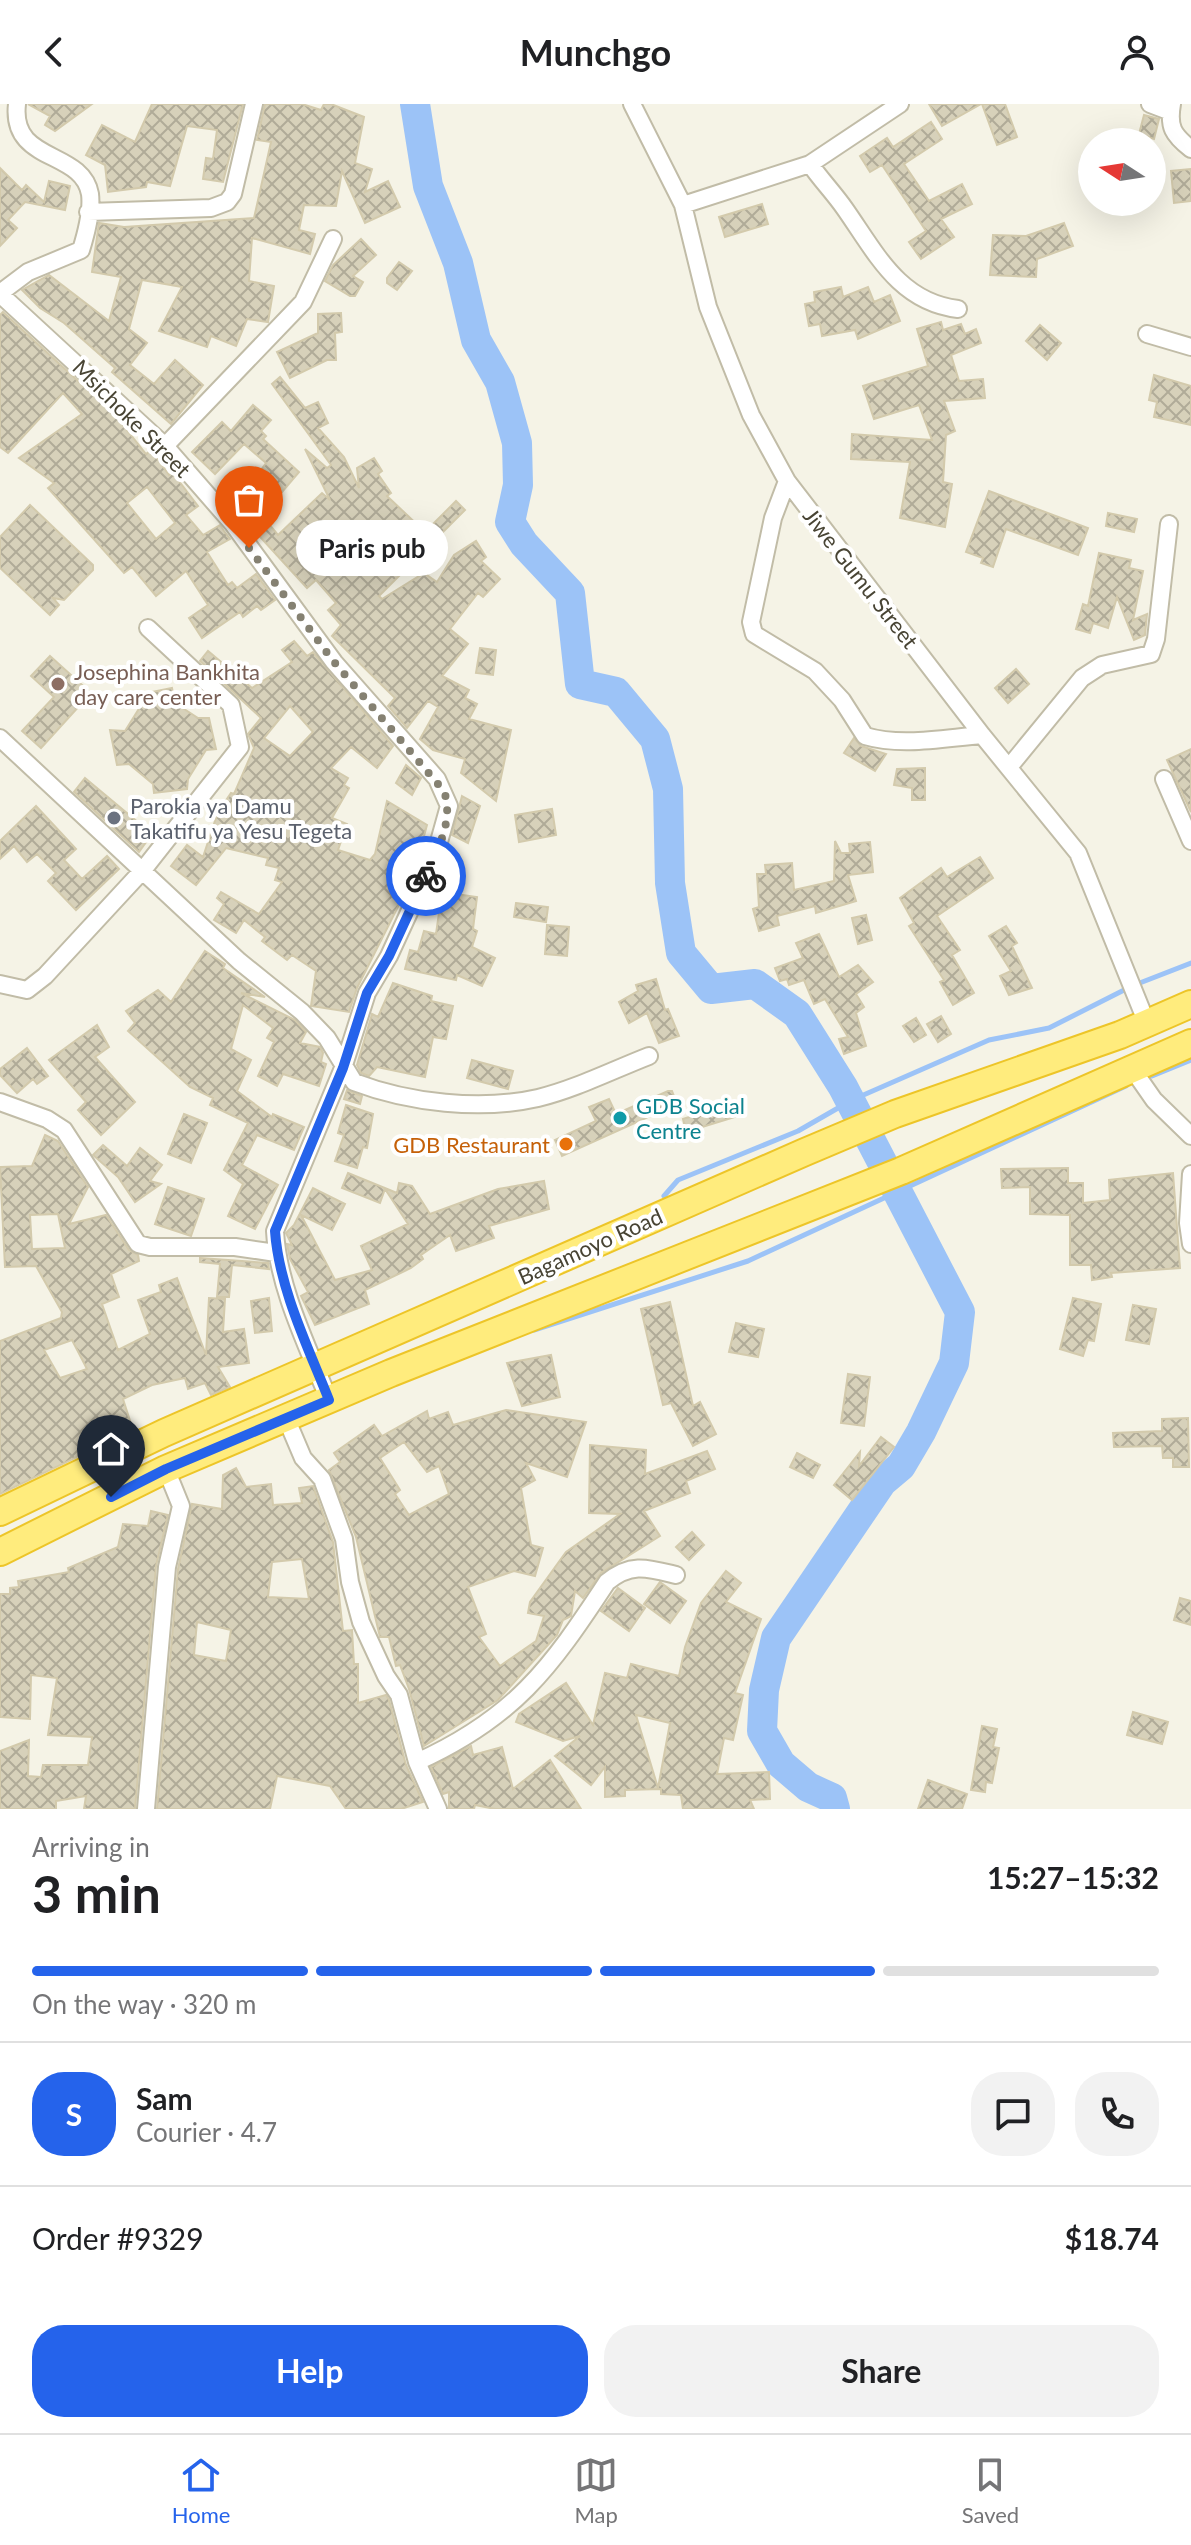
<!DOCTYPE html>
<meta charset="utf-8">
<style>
:root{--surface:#fff;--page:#f2f2f2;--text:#202124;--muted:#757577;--line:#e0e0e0;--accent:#2563eb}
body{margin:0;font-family:Lato,sans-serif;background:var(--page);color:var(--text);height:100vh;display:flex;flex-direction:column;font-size:30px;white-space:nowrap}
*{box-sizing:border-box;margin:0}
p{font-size:26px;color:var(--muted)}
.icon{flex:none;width:44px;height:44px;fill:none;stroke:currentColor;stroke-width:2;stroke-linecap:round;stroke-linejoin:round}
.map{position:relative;height:1705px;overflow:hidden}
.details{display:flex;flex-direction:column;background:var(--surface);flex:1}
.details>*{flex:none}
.needle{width:52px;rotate:282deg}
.buttons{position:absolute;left:1078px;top:24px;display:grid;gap:16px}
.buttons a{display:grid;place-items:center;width:88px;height:88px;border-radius:50%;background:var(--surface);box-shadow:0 8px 32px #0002;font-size:40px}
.pin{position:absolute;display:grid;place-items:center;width:68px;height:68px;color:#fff;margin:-82px -34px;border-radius:50% 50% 50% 0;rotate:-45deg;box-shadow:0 0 8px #0007}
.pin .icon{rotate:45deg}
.courier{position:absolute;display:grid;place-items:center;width:80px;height:80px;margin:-40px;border:6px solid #2563eb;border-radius:50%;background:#fff;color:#222;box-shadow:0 2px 10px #0007}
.bubble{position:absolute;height:56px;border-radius:28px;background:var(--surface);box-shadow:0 8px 32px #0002;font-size:26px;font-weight:700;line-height:56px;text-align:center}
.head em{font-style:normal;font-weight:700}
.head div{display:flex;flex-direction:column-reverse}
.head{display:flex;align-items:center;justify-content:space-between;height:136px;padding:0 32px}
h1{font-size:52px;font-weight:700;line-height:60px}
.bar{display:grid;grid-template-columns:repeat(4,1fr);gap:12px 8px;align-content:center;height:96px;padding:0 32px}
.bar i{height:10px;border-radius:6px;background:var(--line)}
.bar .on{background:var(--accent)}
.bar p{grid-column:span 4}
.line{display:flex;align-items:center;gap:20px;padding:0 32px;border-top:2px solid var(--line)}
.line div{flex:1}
.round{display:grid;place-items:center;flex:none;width:84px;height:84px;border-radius:32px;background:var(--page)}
.action{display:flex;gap:16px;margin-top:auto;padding:16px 32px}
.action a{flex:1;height:92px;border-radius:32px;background:var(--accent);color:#fff;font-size:32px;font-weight:700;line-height:92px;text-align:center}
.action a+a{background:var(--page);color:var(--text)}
header{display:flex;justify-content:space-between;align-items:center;height:104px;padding:0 32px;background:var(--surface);font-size:36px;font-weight:700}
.tab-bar{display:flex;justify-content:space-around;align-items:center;height:112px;border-top:2px solid var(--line);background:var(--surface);font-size:22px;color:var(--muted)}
.tab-bar a{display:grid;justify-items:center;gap:4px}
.tab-bar .on{color:var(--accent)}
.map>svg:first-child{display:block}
</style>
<header><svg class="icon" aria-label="back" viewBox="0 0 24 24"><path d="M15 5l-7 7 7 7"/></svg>Munchgo<svg class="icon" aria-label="person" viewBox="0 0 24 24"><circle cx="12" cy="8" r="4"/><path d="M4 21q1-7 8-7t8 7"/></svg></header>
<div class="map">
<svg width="1191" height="1705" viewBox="0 0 1191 1705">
<defs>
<pattern id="building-cross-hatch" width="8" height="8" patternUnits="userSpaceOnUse" patternTransform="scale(2)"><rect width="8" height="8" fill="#d7d1ba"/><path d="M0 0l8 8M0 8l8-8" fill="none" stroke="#b0ab98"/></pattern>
</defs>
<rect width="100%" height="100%" fill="#f5f3e6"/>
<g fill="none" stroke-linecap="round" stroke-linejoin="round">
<path stroke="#9cc3f7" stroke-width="5" d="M1152,972L1191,956
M664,1092L678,1076L798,1027L852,996L989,936L1049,924L1132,882L1191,859
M534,1226L748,1157L1126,982"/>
<path stroke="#9cc3f7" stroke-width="30" d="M415,0L428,82L458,159L476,236L500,278L517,339L518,381L510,418L524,440L570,489L580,580L616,588L655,635L668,685L670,779L681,849L711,885L755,880L797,910L843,983L960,1208L954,1259L921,1328L901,1362L882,1378L776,1534L764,1586L762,1627L781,1660L808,1683L832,1694L835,1705"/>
</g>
<path fill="url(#building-cross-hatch)" stroke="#d3caac" stroke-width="2" fill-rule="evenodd" d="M28,0H92L55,27L45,21L50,12Z
M152,0H243L223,78L203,75L206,54L213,55L217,26L187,22L170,82L147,78L146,83L108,88L105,61L86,51L102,21L135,38Z
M265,0H302L321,6L324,0H331L364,13L355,59L372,65L365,88L388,77L400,103L365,119L342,67L336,102L304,101L299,126L315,130L310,150L252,134L249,177L274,182L268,218L247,215L236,242L211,232L207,243L159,227L182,183L142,176L129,225L147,239L130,261L154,280L175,256L203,281L171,320L112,268L115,264L64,219L40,204L22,186L49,171L109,217L121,173L92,168L99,119L124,123L254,114L271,38L257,36Z
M929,0H981L942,22Z
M982,0H1005L1017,33L997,41Z
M1144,11L1159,15L1154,35L1139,30Z
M931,18L942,35L904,60L929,97L962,80L972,100L941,115L954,133L921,155L909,138L926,127L882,61L870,68L860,52L887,34L893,43Z
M0,64L22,86L26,81L44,98L49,77L70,82L65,106L25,98L8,116L17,124L0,142Z
M1191,65V97L1174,99L1171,67Z
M762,100L768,120L725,133L719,113Z
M1064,119L1073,142L1037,155L1036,173L990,171L993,131L1026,132Z
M361,135L376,151L353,172L363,178L355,192H350L325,177L333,161Z
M399,158L412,167L397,186L387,179V174Z
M841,183L843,193L868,183L874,198L890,191L900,217L858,235L855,226L822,232L820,220L809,222L805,200L815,198L814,188Z
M3,208L115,311L146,350L151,346L169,371L172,368L198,402L186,411L203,431L220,421L224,427L230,435L207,448L228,481L232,478L237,484L256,470L275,496L261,506L257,502L243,513L240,508L202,534L189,514L208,501L186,467L156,492L132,463L124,469L48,384L54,379L19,354L82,310L63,289L8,349L0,343V211ZM147,383L175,419L156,435L127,399Z
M341,209L342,228L335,229L336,256H327L290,274L277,248L318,229V210Z
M941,218L943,226L961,220L965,230L976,225L981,239L951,251L959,277L983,275L985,294L944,297L955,327L946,331L943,378L952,380L945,423L900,414L910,358L851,355L852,330L932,336L919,301L874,315L863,282L928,262L917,225Z
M1040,221L1061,239L1047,256L1026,237Z
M1154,271L1191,282V321L1154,313L1157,298L1149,296Z
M280,273L305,304L318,298L328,319L318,324L344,353L359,384L357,364L374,354L382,367L378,370L391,389L387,392L425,428L456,397L465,406L423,448L408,457L411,460L379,492L382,495L424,469L437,478L454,451L476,437L486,453L481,457L500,475L483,493L478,489L450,525L468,540L442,572L469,586L465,594L477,600L469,615L511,626L496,697L461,669L465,655L433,646L420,635L438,603L428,597L407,624L388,602L395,594L332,532L341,521L328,506L336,499L316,476L307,484L239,410L246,406L238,394L270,373L261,366L266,359L244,340L215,370L192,348L222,318L231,327L253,301L271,316L261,327L266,332L263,335L299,368L282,388L274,389L249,405L254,402L278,431L322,389L330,396L305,345L327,364L331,361L272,280Z
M989,387L1088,424L1078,451L1006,425L993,463L981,459L983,454L966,448Z
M30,401L93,461V466L64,496L53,494L59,501L50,511L0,464V433Z
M1108,409L1137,415L1134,428L1106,422Z
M1099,449L1131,456L1129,464L1143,467L1133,516L1147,510L1145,531L1134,536L1117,493L1108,524L1093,519L1090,529L1076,525L1083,500L1088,502Z
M294,537L307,552L313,548L393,642L377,664L351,643L331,664L348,674L344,681L349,684L332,714L347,720L338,746L370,756L375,750L387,697L427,721L413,773L357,884L349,908L311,902L316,867L292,851L287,856L262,837L265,833L244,816L236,829L214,816L224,800L217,794L221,788L259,810L282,778L275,776L279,764L266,761L268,754L226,744L196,781L171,762L187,741L203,753L218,708L231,689L234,690L254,644L248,630L261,614L200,557L208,547L252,584L292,558L282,546ZM290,602L313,628L290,652L264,634Z
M480,544L496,546L493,571L476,569Z
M50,552L91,589L41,644L22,627L54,593L31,572Z
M1016,565L1029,580L1008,599L995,584Z
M172,584L175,599L198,614H209L216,645L206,646L188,675L187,685L154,689L153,680L129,660L117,661L110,626L125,627L140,603L137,591Z
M854,634L861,642L886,650L875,667L844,649Z
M1191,645V708L1167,656Z
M406,661L421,674L412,691L396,679Z
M925,664V696H912V684L894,681L897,665Z
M85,674L152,730L139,748L74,688Z
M462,692L480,702L468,739L452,731Z
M36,702L76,745L64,756L82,775L107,752L119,765L76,806L48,777L56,769L37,750L27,758L14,742L0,755V737Z
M552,705L556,731L519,738L515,711Z
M835,737L841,749H850L849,740L870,738L873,768L848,771L856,797L816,809L815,802L777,812L779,821L759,827L753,805L759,803L757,770H766L765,761L792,759L794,786L834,777Z
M980,753L993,774L937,812L960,846L952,851L974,889L953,901L940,878L944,876L909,822L914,819L900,794L941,764L947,773Z
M442,788L477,793L473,825L477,827L472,843L495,854L482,882L457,871L456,876L405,865L410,846L418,848L424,827L436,830Z
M516,799L548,803L546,818L514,813Z
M866,811L872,836L858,840L852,814Z
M547,821L569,823L567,852L545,850Z
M1006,822L1017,839L1012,842L1032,884L1009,891L1000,872L1011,867L989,832Z
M819,830L839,873L858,861L873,878L856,890L864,903L856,909L866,942L844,950L839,935L848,933L825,895L814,900L804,876L789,881L787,875L780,877L775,864L803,854L796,839Z
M205,847L225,860L223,864L265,893L241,889L295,916L306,928L300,939L320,943L323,949L321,958L326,960L319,982L283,970L277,982L258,972L274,938L267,934L273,924L243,901L231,945L251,956L237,987L272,1013L273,1010L304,1023L294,1046L257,1031L242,1061L278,1081L255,1125L228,1112L243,1080L224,1066L248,1019L210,1001L213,994L190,983L128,927L135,919L126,907L158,886L171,898Z
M656,875L665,906L668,905L679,932L659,939L647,909L629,919L619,898L638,887L636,881Z
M393,879L432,892L431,897L453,902L446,935L433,933L425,973L377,963L369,972L361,969L357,961L372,910L378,913Z
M941,912L951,930L938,938L927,920Z
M916,914L926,931L914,938L903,922Z
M97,921L109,943L95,953L135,998L101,1031L78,1006L86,998L49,956Z
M27,944L48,972L37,980L33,975L17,989L0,971V965Z
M472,956L513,967L508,985L467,974Z
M347,986L362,992L360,1000L344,995Z
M668,987H672L677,1000L562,1052L555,1036L596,1017L589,1003L609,995L616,1010Z
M737,998L741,1011L686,1028L683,1015Z
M346,1001L373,1010L367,1044L363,1043L357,1064L335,1057L344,1031L338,1029Z
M184,1010L207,1019L191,1059L168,1050Z
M45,1031L58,1037L88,1083L69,1120L106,1111L129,1146L138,1151L139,1157L111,1170L119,1193L102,1200L118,1246L150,1230L138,1196L161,1188L159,1181L177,1174L206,1251L209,1194L225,1195L223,1228L244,1225L249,1259L218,1263L230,1283L211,1291L205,1279L188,1285L185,1274L152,1281L123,1295L133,1326L0,1390V1237L61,1214L62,1208L36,1162L5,1163L0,1063L32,1062ZM58,1110L65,1144L32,1145L30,1111ZM72,1236L87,1265L60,1274L44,1246Z
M103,1041L127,1062L140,1044L162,1061L150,1077L161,1080L135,1098L118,1073L93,1051Z
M1068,1064V1079H1083V1099L1110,1096L1109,1076L1173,1069L1180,1164L1111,1169L1112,1173L1092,1176L1091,1161H1070V1111L1030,1110V1083L1002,1084L1001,1065Z
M348,1069L397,1089L399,1079L412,1082L430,1110L498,1085L544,1077L549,1105L489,1122L494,1134L456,1147L450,1131L421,1151L423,1155L411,1164L365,1186L369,1200L315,1221L301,1192L308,1188L290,1155L287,1140L292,1141L286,1129L294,1121L313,1084L345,1100L332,1126L301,1111L335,1176L372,1166L361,1142L408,1120L385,1085L380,1099L342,1084Z
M168,1083L204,1095L191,1132L155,1120Z
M200,1154L268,1159L269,1165L232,1161L229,1193H217L220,1160L200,1158Z
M269,1194L272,1227L255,1229L251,1197Z
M1073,1194L1101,1200L1094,1237L1088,1236L1083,1252L1060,1245Z
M670,1198L693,1302L700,1298L716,1330L693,1342L671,1299L663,1301L641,1205Z
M1133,1201L1156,1205L1149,1240L1126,1236Z
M736,1219L764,1225L758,1253L729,1248Z
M551,1251L560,1293L522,1302L507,1259Z
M848,1270L870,1273L864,1322L841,1319Z
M506,1306L586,1318L567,1373L526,1359L535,1376L521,1384L531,1441L543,1444L535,1472L514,1467L468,1483L486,1530L479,1533L500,1562L536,1537L544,1512L528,1509L530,1498L566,1448L620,1410L589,1409L590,1341L646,1346L645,1370L707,1347L715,1365L686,1377L690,1389L644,1407L660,1432L601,1469L583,1494L575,1487L571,1512L563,1516L557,1531L498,1596L424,1642L409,1585L400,1561L396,1562L389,1533H380L356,1433L329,1366L340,1358L334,1349L374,1321L382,1332L427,1307L429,1315L448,1308L453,1321ZM404,1338L427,1368L439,1362L449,1390L409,1411L395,1390L400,1386L380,1354Z
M1188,1314L1189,1363H1173V1354H1163L1162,1342L1114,1343L1113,1329L1162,1327V1315Z
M881,1333L894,1343L852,1396L834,1381L860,1348L859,1362Z
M797,1349L820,1361L813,1374L790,1363Z
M236,1364L246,1383L271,1380L273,1401L302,1399L299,1384L313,1382L333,1438L343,1527L352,1526L354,1560H358V1599L386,1591L389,1596L406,1661L423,1698L401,1705H346L330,1682L277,1672L270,1705H157L178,1465L192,1400L222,1405L223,1371ZM302,1455L309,1495L268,1493L272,1458ZM197,1518L231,1526L226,1557L194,1551Z
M151,1407L168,1411L156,1462L135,1705H84L86,1692L56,1697V1705H0V1647L29,1636L28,1672L41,1673L43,1661H88L92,1633L48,1631L57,1574L31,1571L30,1615L0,1613V1490H10V1484L19,1483L18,1477L69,1468L68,1464L118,1443L123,1420L148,1422Z
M692,1428L704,1441L689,1456L676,1443Z
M726,1467L741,1479L726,1498L761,1515L735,1589L743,1591L733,1636L724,1634L717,1670L769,1668L770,1695L750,1696L754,1705H683L681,1691L661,1690V1685L625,1686V1692L605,1693V1663L591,1681L555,1652L580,1632L563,1637L516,1618L519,1610L566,1579L593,1621L605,1569L627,1574L631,1560L679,1572L685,1543L701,1499ZM636,1611L670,1619L658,1684Z
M660,1478L686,1497L670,1519L644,1500Z
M618,1484L645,1504L629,1527L601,1507Z
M1180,1494L1191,1497V1521L1174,1516Z
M1133,1608L1168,1618L1162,1640L1127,1631Z
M982,1622L997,1625L993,1643L999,1644L992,1679L986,1678L985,1688L971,1686Z
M471,1642L473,1651L502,1643L513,1685L550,1656L581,1705H495L475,1701L474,1705H449V1688L443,1690L431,1663Z
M928,1676L967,1690L962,1705H918Z"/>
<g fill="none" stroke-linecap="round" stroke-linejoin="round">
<g stroke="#c1bca7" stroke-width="20">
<path id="minor" d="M632,0L683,101L708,203L751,311L787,377L982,631L1078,749L1146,917
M1150,0L1171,8
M1172,0C1168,23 1173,31 1191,45
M810,60C821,76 834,89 845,105C876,149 899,198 958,205
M683,101L810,60L900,0
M88,108L211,104L227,98L233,90L254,0
M0,189L28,168L81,146C86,130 92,106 90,90C82,45 10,60 17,0
M0,190L165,342L233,420L334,558L437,675L449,702L435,752L389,852L367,889L343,964L275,1127C278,1184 308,1243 329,1296
M1147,230L1191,243
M165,342L303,198L333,135
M787,377L773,414L751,518L754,530L815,567L842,596L865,632C902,643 944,634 982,631
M0,634L239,857L302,908L327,934L354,978C409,999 481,1007 538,994C575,985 613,966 649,952
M1010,662L1082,574L1102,561L1151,550L1156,535L1169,420
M1164,675L1191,737
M0,880L27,886L45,872L143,766L240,643L231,601L148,524
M1131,963L1154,996L1191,1032
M0,998L47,1015L64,1026L138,1140L150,1143H235L276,1149
M1191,1070L1188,1119L1191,1140
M286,1314L303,1354L322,1375L344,1435L350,1478L361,1518L386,1572L399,1591L417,1658L438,1705
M417,1658C514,1614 550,1565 607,1478C631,1458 648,1464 676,1471
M146,1705L167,1463L181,1402L166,1365"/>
</g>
<g stroke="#edc528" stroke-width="30">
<path id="trunk" d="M0,1408L164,1329L805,1048L895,1010L1120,931L1191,900
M0,1448L166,1365L391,1269L901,1067L1191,939"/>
</g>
<use href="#minor" stroke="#fff" stroke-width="16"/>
<use href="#trunk" stroke="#ffec7d" stroke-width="26"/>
</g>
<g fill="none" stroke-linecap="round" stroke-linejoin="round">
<path stroke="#858172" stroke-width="8" stroke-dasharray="0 14.4" d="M249,444L334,558L444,687C454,716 438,745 426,772"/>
<path stroke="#2563eb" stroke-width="10" d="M111,1393L166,1365L329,1296C308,1243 279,1184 275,1127L343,964L367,889L389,852L426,772"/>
</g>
<circle fill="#8d6e63" stroke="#fff" stroke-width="3" cx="58" cy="580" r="8"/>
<circle fill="#6b7280" stroke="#fff" stroke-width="3" cx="114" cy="714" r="8"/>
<circle fill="#0f9aa8" stroke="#fff" stroke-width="3" cx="620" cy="1014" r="8"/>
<circle fill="#e8710a" stroke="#fff" stroke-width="3" cx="566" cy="1040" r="8"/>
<g text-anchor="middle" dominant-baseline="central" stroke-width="8" stroke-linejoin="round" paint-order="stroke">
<g font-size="22" fill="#484434" stroke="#fff">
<text transform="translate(132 314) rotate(45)">Msichoke Street</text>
<text transform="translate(861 474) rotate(52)">Jiwe Gumu Street</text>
<text transform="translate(590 1142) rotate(-24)">Bagamoyo Road</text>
</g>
<g font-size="22" fill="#785e54" stroke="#fff" text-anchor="start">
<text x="74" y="567">Josephina Bankhita<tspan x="74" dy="25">day care center</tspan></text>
</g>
<g font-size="22" fill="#5b616d" stroke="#fff" text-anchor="start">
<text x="130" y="701">Parokia ya Damu<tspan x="130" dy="25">Takatifu ya Yesu Tegeta</tspan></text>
</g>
<g font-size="22" fill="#0d838f" stroke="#fff" text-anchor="start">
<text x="636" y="1001">GDB Social<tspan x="636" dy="25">Centre</tspan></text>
</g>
<g font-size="22" fill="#c56008" stroke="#fff" text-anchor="end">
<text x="550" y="1040">GDB Restaurant</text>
</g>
</g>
</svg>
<div class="buttons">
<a><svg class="needle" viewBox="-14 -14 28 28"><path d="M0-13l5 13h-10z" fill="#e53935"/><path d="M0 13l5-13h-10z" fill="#757577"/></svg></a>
</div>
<div class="pin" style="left:249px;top:444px;background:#ea580c"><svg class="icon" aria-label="bag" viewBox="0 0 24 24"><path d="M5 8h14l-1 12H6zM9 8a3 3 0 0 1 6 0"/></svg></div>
<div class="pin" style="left:111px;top:1393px;background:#1f2937"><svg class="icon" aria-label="home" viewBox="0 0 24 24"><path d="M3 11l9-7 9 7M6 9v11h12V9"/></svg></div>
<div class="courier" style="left:426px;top:772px"><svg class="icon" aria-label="bike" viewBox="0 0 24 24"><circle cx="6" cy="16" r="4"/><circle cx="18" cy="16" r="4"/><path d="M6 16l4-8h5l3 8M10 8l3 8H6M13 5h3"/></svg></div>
<div class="bubble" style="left:296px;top:416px;width:152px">Paris pub</div>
</div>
<section class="details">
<div class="head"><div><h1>3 min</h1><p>Arriving in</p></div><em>15:27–15:32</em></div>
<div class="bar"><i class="on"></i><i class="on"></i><i class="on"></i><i></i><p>On the way · 320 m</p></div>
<div class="line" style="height:144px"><b class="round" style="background:var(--accent);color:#fff">S</b><div><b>Sam</b><p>Courier · 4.7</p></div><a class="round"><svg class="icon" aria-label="chat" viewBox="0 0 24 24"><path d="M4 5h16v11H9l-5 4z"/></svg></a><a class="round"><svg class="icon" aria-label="phone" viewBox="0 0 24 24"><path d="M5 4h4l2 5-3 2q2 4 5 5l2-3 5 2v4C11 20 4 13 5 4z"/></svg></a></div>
<div class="line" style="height:104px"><div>Order #9329</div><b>$18.74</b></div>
<div class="action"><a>Help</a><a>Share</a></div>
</section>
<nav class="tab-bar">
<a class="on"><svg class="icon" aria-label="home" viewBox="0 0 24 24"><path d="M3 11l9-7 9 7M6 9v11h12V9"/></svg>Home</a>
<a><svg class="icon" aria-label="map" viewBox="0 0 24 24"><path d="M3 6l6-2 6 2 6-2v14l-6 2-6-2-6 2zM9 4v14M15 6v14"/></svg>Map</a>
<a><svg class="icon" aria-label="saved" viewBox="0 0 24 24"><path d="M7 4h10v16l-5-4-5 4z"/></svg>Saved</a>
</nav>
